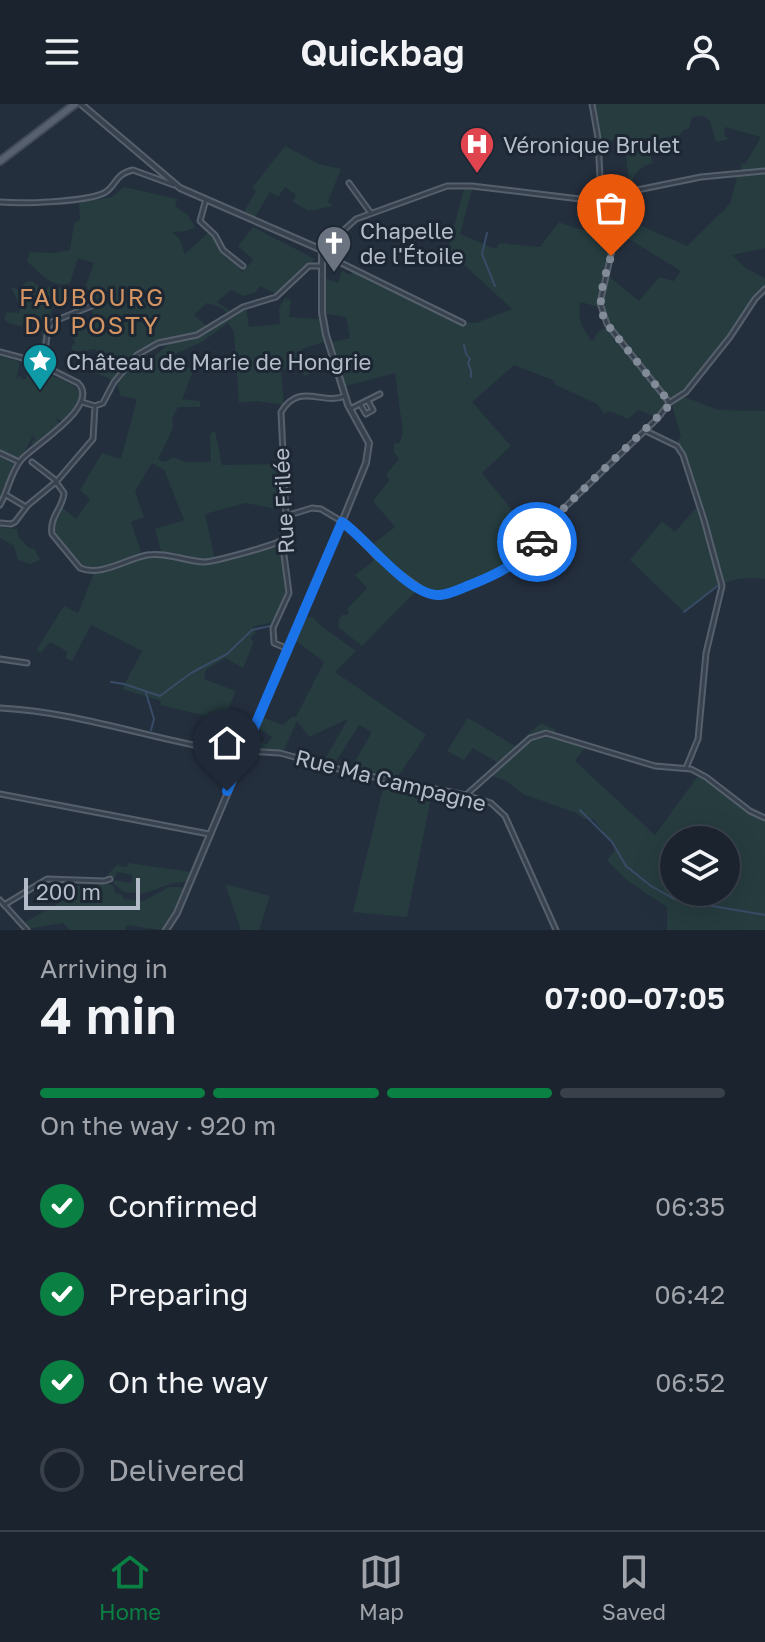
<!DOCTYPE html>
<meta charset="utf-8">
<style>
:root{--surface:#1b232e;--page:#282f3a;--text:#f1f3f6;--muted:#a0a4aa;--line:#39404a;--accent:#0b8043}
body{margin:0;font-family:"Golos Text",sans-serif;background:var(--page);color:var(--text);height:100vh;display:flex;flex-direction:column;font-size:30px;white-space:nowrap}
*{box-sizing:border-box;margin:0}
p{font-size:26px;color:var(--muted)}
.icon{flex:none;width:44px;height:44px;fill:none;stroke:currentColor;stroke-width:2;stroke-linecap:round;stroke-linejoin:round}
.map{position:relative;height:826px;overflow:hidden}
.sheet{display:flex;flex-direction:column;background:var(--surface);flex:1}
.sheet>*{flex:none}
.controls{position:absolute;left:660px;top:722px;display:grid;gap:16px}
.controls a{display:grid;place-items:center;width:80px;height:80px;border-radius:50%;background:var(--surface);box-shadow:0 8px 32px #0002,0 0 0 2px var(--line);font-size:40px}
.scale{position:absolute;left:24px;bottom:20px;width:116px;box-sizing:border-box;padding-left:8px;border:4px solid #b4bcc9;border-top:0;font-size:22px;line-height:28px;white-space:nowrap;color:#b4bcc9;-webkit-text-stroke:6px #1d2633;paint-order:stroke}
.pin{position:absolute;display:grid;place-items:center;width:68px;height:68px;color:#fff;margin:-82px -34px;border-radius:50% 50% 50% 0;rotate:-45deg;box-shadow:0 0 8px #0007}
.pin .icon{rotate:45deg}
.courier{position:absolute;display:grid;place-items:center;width:80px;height:80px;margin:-40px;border:6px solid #1a73e8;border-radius:50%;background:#fff;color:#222;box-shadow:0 2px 10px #0007}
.summary em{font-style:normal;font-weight:600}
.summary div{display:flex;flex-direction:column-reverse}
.summary{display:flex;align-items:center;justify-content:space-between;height:136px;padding:0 40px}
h1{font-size:52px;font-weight:600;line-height:60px}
.bar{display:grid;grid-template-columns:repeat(4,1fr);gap:12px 8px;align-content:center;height:96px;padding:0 40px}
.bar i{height:10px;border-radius:6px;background:var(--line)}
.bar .active{background:var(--accent)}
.bar p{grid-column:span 4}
ol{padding:0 40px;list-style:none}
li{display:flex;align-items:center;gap:24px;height:88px}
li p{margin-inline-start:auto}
li .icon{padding:8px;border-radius:50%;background:var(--accent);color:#fff;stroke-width:4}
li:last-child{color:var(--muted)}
li i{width:44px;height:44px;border:4px solid var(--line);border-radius:50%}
header{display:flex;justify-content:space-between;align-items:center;height:104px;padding:0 40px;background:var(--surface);font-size:36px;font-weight:600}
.dock{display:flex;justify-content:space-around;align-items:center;height:112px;border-top:2px solid var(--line);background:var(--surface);font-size:22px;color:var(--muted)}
.dock a{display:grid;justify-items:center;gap:4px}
.dock .active{color:var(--accent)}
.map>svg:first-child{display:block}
</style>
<header><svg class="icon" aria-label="menu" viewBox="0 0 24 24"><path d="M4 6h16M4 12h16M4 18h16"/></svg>Quickbag<svg class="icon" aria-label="person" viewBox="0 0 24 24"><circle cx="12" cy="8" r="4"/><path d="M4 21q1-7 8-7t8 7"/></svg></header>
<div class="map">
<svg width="765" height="826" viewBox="0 0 765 826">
<rect width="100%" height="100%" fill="#242f3e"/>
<path fill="#263c3f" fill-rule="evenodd" d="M592,0H765V144L732,151L745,164L765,174V185L682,292L718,306L765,307V475C724,471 714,485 684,508L630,456L662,417L675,428L694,406L700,403L680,346L682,344L678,337L681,332L672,301L669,300L658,314L638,306L628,315L610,307L604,310L597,300L556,281L553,276L514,261L472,298L511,342L482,369L537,437L524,453L481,477L454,487L433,491L419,484L362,542L339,524L338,517L342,511H347L349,508L347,505L367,484L355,471L377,454L369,443L395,423L373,397L389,377L386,370L399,355L394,348V340L400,339L403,328L395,269L342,283L328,239L350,234L346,213L322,209L324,174L338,179L342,167L351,171L352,165L463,218L476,219L512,205L460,157L461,149L448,147L464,84L472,85L460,130L496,145L499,139L540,143L559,118C577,125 592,131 610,122L603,107L605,106L687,142L730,100L738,69L742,68L741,59L745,60L761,33L725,23L724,31L729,35L716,38L710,17L704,12L692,13L689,25L683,26L680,31L648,37L653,59C636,64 633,71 630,88L624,34L599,39ZM615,135H629L681,167L674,177L659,173L639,197L606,170ZM580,198L599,203L609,222L600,226L592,237C581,223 578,215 580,198Z
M285,42L319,60L341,65L328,97L333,102L309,107L293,98L296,91L285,83L278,93L270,88L254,115L243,110L256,87L252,84Z
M124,83L177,95L175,102L188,111L195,123L186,127L172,128L179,134L185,150L210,127L227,155L230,153L243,168L253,156L238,142L253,123L315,155L276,190L260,182L256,188L243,192L231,186L217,198L231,208L228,210L222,204L207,199L194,211L208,223C167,241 142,232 113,276L93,268L98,249L96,245L74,248L71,243L75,239L72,229L96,220L91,204L109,192L107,189L94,197L86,181L94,159L78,154L70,179C51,185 40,169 27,157L30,148L53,149L70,146L74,119L80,116L79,99L112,93Z
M32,177L45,187L50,182L66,185L69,192L52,205L46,228L44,250L40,251L38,249C41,237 45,231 39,220L25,216L22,222C17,222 7,219 4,215L7,208L19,209C22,198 14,192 11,183L20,186L26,178Z
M285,194L291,196L289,213L319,215L324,238L302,245L306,258L329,252L332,262L304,272L300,260L281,267L284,301L257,297L239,299L234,228L228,219L202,238L169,253V257L194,265L182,295L200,297V303H178L172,314L173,324L158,355L165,358L173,353L186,358H211L210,330L215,327L222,361L280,360L283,401H273V404L245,399L205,410L215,455L201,457L162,450L155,425L184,416L164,366L152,359L135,387L144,413L131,418L142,451L96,466L82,464L54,429L53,415L62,403L76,415L90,395L80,386L102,349L121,355L137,295L121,292L116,278L134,255L144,249L151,255L172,237L195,233L246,203L249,223L280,220L279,204Z
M0,252L20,258L16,276L19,272L22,275H26L29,260L46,267L44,270C58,273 75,279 81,291L77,300L63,317L55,314L60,320L33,341L31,338L35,336L34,333L28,330L32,333L21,355L10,352L8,357L13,360L14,364L0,398V352L7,356L9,352L0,347Z
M0,423L17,425L19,434L29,444L35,445L40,456L30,460L18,456L14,442L0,434Z
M278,441L283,444C287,481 291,487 274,518L252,523L256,529L250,534L254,538L243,564L225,554L206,566L204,575L236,587L224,616L160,601L161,597L122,585L142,547L91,521L72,557L65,554L68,548L50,538L40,549L37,545L64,502L78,509L94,469L150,452L208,459Z
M303,509L309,514L312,512L321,522L356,547L335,568L426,631L395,677L433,684L407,813L353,808L385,676L349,668L372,628L359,621L332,664L321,662L348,615L309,633L297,617L284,646L289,652L244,647L250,635L267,640L272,633L255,622L259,612L283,621L292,613H296L324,558L292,534Z
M468,614L515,642L541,619L556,626L554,630L587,641L575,657L655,731L700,669L750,707L765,714V826H667V803L628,777L607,756L615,746L612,738L593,715H585L576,709L523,690L506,677L489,671L500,660L473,644L464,656L447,647ZM674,736H726V788H674Z
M119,759V762L127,763L128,759L192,768L188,778L173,779L142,790L124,788L113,779L114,776L131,779L133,771L117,768L114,776L112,771H107Z
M53,776L62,777L65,781L96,783L99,779L110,780L114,783V788L122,791L124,795L143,797L169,783H181L185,787L162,826L127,821L125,826H70L63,819L27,825L22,820L64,796Z
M225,780L270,792L259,826H241Z"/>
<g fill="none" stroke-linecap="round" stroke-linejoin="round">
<path stroke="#394c67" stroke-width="2" d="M487,129L482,150L495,182
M464,241L466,250L470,255L468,259L471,267V273
M684,508L720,480
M111,578L124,580L160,592L191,569L227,550L252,526L270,522
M146,589L154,615L151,626
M580,706L612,738L626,762L651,782L676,796L765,811"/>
<g stroke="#565f6c" stroke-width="7">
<path id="minor" d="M592,0L598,34L601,94
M349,79L370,108
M206,95L200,117L215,131L223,146L243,162
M596,95L615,133L600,199L607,220L669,298
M0,98C22,100 85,98 104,89C116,83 114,70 133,66L174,81
M463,219L327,152L322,146L356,115L447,82H472L588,96L701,73L765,67
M0,248L34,257L78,279C101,302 35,340 21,356C11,368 8,387 0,401
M43,262L48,224L52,218L94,201
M82,298L95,302L103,299L114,278L137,251L158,239L197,231L243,203L276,193L309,162H321
M360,300L366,310L373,306L368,297
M350,305L380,290
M646,327L677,342L683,351L704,416L722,482L706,549L698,635L686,664
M0,349L19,358
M32,358L54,375L64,389C63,404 49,413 52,430L80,464C101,473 126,455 147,451C166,448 185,457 204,458C213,458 276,441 282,436
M6,391L26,403
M286,412L312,404L321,405L346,420L378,454L423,486L433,491L444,490L481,477L524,453L561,407L658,314L669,299L686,288L730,233L755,195L765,185
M0,419L11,420L15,418L28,401L57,377L93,335L95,302
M288,545L274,539L273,524L289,489L282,436L286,412L281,308C300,277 322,302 345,292
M0,555L27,559
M0,604C83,608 161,639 243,650
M245,647L280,649L349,668L466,691L491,699L505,712L556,826
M0,690L209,730
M466,691L530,634L546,629L655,662L691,665L706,673L750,707L765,714
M0,796L27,826
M4,801L47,775L104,777L110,775"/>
</g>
<g stroke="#565f6c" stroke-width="8">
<path id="tertiary" d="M81,0L180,84L322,146V209L326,231L348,301L369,339L366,359L342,418L177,809L166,826"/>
</g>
<g stroke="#414a57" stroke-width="10">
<path id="primary" d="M0,57L75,0"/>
</g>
<use href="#minor" stroke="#38414e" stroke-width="3"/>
<use href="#tertiary" stroke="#38414e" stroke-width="4"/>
<use href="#primary" stroke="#56606e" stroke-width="6"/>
</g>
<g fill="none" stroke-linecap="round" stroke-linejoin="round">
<path stroke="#828b98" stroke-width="8" stroke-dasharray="0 14.4" d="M537,438L561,407L669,302L666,294L607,220C594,199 605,174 611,152"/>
<path stroke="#1a73e8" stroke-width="10" d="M227,687L342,418C366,434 409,493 440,491C452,490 464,483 475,479C500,469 520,458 537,438"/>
</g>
<defs>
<g id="hospital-pin" transform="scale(1.8)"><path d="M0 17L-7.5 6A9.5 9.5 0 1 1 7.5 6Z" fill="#e0444e" stroke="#1d2633"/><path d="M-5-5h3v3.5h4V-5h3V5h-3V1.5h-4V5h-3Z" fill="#fff"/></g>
<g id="church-pin" transform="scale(1.8)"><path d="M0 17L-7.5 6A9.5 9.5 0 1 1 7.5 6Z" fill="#6b7280" stroke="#1d2633"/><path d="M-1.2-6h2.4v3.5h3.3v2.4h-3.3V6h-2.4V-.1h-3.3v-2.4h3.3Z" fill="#fff"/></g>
<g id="sight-pin" transform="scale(1.8)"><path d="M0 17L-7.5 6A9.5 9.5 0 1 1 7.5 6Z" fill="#0f9aa8" stroke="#1d2633"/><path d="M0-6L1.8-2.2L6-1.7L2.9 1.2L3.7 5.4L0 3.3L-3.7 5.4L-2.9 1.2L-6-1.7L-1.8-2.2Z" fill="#fff"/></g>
</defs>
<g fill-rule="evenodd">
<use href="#hospital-pin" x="477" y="40"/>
<use href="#church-pin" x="334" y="139"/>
<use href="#sight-pin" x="40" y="257"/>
</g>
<g text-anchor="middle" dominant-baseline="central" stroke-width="6" stroke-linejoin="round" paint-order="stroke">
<g font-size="22" fill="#b4bcc9" stroke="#1d2633" text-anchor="start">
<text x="503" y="40">Véronique Brulet</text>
<text x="360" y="126">Chapelle<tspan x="360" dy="25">de l'Étoile</tspan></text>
<text x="66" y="257">Château de Marie de Hongrie</text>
</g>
<g font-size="22" fill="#b4bcc9" stroke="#1d2633">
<text transform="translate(283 397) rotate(-93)">Rue Frilée</text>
<text transform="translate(391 676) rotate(14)">Rue Ma Campagne</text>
</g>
<g font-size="24" letter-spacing="2" fill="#d59563" stroke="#1d2633">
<text x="92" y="192">FAUBOURG<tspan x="92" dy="28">DU POSTY</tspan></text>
</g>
</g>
</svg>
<div class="controls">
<a><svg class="icon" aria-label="layers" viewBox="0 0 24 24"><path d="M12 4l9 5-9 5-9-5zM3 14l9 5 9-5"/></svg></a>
</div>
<div class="scale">200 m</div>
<div class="pin" style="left:611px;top:152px;background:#ea580c"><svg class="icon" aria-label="bag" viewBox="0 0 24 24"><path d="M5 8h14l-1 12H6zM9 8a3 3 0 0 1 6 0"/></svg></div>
<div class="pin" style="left:227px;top:687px;background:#1f2937"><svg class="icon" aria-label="home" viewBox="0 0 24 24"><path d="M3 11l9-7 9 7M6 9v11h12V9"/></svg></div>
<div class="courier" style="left:537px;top:438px"><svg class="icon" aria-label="car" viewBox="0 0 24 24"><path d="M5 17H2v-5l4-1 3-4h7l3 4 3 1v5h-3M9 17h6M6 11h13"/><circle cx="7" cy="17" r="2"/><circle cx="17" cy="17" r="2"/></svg></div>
</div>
<section class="sheet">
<div class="summary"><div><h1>4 min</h1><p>Arriving in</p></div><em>07:00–07:05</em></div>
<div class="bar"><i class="active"></i><i class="active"></i><i class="active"></i><i></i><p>On the way · 920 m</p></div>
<ol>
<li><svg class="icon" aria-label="check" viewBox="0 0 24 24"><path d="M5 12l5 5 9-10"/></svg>Confirmed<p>06:35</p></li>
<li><svg class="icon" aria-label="check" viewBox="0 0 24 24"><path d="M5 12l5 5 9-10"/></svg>Preparing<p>06:42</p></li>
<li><svg class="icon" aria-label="check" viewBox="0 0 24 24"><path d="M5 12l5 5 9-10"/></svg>On the way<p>06:52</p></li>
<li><i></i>Delivered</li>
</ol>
</section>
<nav class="dock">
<a class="active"><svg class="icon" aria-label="home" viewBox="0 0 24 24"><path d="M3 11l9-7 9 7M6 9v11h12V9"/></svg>Home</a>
<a><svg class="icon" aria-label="map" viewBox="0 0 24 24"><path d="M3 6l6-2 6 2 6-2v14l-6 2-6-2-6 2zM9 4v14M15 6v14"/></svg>Map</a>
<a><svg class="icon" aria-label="saved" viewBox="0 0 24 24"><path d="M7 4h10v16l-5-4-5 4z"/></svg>Saved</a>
</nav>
